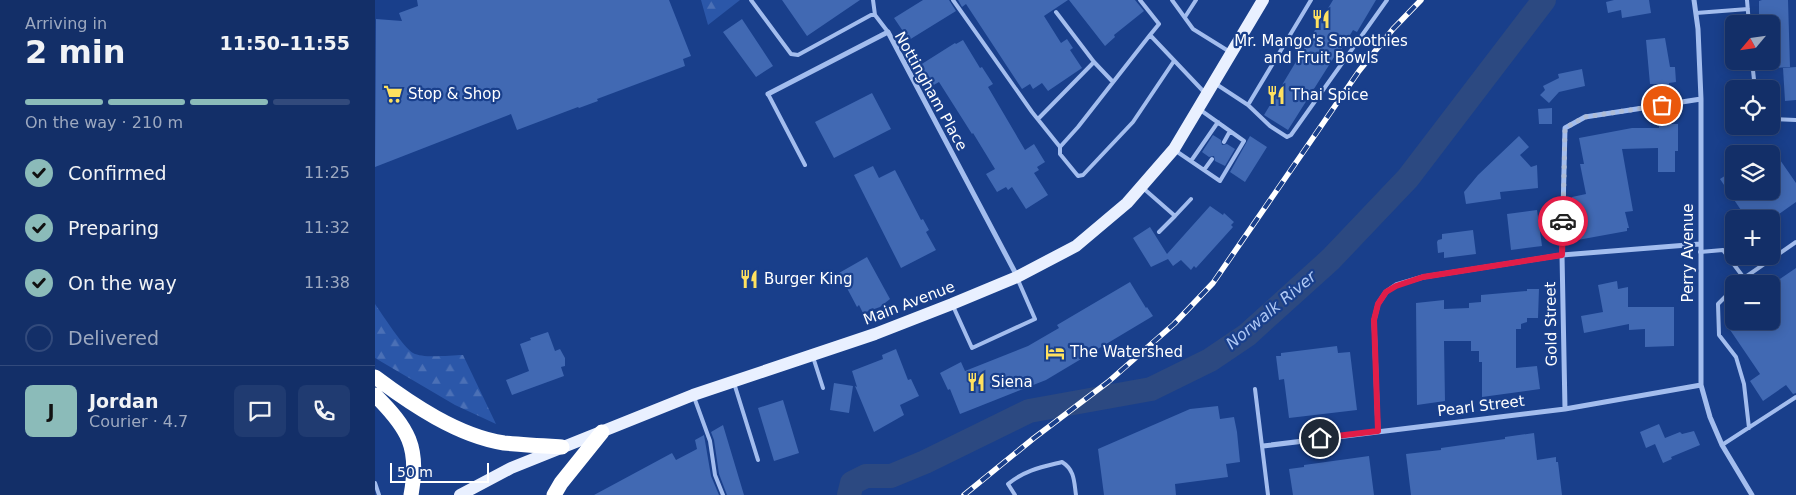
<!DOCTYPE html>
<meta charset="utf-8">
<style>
:root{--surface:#132f68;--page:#203b71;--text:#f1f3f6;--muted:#9da9c0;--line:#324a7c;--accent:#8bbbb9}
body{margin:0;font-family:"DejaVu Sans",sans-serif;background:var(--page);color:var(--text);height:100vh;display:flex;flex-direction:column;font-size:19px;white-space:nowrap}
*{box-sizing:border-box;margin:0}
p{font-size:16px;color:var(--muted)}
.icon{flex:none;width:28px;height:28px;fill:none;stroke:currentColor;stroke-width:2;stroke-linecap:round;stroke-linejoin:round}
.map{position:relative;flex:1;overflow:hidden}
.sheet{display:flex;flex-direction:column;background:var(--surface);width:375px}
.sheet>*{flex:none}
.needle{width:32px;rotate:241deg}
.buttons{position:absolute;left:1350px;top:15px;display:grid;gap:10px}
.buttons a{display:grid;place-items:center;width:55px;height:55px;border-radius:8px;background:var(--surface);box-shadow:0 2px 12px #0003,0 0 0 1px var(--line);font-size:25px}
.scale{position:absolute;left:15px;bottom:12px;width:99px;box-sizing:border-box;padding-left:5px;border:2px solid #fff;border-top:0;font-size:14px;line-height:18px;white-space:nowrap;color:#fff;-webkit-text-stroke:4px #193f8b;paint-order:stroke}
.pin{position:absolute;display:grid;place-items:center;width:42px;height:42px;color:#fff;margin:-21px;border:2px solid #fff;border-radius:50%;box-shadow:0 1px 5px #0007}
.courier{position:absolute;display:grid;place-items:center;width:50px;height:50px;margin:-25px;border:4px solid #e11d48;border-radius:50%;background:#fff;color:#222;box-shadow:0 1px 6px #0007}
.headline em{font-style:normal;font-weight:700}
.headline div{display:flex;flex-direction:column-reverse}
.headline{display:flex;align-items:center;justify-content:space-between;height:85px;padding:0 25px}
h1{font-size:32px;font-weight:700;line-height:38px}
.bar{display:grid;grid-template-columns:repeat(4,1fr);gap:8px 5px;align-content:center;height:60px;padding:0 25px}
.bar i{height:6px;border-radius:4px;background:var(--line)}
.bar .active{background:var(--accent)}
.bar p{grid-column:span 4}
.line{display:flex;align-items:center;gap:12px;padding:0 25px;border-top:1px solid var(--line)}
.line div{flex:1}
.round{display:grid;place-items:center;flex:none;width:52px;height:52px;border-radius:8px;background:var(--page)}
ol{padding:0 25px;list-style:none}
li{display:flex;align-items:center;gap:15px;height:55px}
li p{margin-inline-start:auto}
li .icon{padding:5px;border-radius:50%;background:var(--accent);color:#111;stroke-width:4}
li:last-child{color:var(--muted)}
li i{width:28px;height:28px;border:2px solid var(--line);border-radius:50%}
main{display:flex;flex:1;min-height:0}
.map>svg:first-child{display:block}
</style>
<main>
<section class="sheet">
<div class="headline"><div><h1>2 min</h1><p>Arriving in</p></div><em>11:50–11:55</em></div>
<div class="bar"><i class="active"></i><i class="active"></i><i class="active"></i><i></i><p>On the way · 210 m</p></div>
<ol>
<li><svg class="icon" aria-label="check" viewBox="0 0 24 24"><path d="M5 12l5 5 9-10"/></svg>Confirmed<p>11:25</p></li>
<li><svg class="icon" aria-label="check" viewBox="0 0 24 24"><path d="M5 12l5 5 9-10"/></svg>Preparing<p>11:32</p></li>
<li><svg class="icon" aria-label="check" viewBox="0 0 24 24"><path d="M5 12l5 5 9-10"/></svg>On the way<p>11:38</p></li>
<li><i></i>Delivered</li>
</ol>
<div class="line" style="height:90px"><b class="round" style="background:var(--accent);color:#111">J</b><div><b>Jordan</b><p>Courier · 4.7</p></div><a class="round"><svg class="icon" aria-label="chat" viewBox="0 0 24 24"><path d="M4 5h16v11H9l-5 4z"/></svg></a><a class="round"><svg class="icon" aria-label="phone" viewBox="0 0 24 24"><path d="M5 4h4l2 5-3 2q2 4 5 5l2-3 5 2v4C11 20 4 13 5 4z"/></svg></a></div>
</section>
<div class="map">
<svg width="1421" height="495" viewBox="0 0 1421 495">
<defs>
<pattern id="forest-firs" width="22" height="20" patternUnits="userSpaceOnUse" patternTransform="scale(1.25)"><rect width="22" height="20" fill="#2b57a9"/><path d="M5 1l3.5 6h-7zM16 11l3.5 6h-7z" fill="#4b70b6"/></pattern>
</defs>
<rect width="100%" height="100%" fill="#193f8b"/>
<path fill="url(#forest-firs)" d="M326,0H365L333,25Z
M0,304C7,314 29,348 38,353C49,359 75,355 88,355L121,424L80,405L0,358Z"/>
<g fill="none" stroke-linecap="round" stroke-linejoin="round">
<path stroke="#2c4981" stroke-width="24" d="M474,495L477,483L491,476H516L550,462L654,411L776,389L835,360L872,335L956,259L1033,178L1169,0"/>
</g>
<path fill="#4169b3" d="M42,0H294L316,56L308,59L310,66L222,99L223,101L204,108L203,107L142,130L136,114L0,167L1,19L27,21L24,13L43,6Z
M407,0H485L432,36Z
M548,0H574L581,11L534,40L519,18Z
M583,0H693L669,16L686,43L692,39L698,48L695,50L707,68L673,91L667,83L658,89L655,84L647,89L591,4L587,7Z
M694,0H760L769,11L739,35L740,37L730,46Z
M958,0H1001L982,32L978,30L963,55L961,54L913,130L889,115Z
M1239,0H1274L1276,13L1247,18L1246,10L1233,13L1231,2Z
M1387,0H1413L1415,67L1396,68V24H1388L1387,14H1384V1Z
M367,19L398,66L381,77L348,32Z
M1290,38L1295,67H1300L1301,82L1294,83V86L1283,87V84H1275L1271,40Z
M588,40L605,68L607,67L618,84L613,87L650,150L659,144L670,162L662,167L664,170L659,173L673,195L651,209L637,187L633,190L631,187L622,192L611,174L620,169L598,133L597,134L564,82L555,87L542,67L580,43L581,44Z
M1421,67V100L1410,101L1408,68Z
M1207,69L1210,86L1184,92L1174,103L1165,95L1170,90L1168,86L1184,78L1183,74Z
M497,93L516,129L459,158L440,122Z
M1177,108V124H1164L1163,109Z
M1284,124H1303V151H1300V172H1283V148L1247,149L1258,211L1250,212L1254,228H1252V231L1197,241L1194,222L1198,221L1197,197L1211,194L1205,164H1209L1204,138L1257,128H1284Z
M838,135L846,140L847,145L852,144L860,149L850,166L840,161L839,156L834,157L827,152Z
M875,136L892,147L870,182L855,172Z
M1144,136L1154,147L1145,155L1156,167L1162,165L1163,188L1125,192L1126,199L1091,204L1089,192L1103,175Z
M1396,147L1421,183V202L1397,219H1372L1345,179L1359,170V191H1396Z
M498,166L504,178L520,170L546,220L548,219L554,230L551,232L561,250L526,268L479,175Z
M835,206L848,215L849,213L859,222L856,225L858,227L821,268L819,266L816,270L806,260L798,266L793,259L776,267L758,238L775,227L792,254Z
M1162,210L1167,246L1136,250L1132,214Z
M1098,230L1101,254L1069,258V252L1063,253L1062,242L1063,240L1067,239V234Z
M492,257L515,299L505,307L488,313L484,305L482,307L464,273Z
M1421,268V393L1418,394L1411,385L1388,401L1375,381L1385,374L1349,321H1396V285Z
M1242,281L1243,289L1253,287V307H1299V346L1270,347V329L1254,330V324L1209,333L1206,316L1228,312L1223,285Z
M755,282L771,308L772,307L778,316L671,380L585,414L575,389L573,390L565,373L586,362L590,371L653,346L684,328L682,325Z
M1152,289H1164L1163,318H1152V322L1146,324V329H1141V368L1162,366L1165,389L1107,397V362H1104V351H1096V341H1069L1070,401L1042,405L1041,303L1069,300V309L1094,308V303L1106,302V295L1152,291Z
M173,332L180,351L185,349L190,358V366L186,367L189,376L137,395L131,380L154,371L145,344L156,340L155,338Z
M962,346L963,353L975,352L982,410L914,418L909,379L904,380L901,356H906V353Z
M521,349L533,380L536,379L544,396L525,405L529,415L499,432L480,386L482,387L477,371L508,359L507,355Z
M459,383L478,386L474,413L455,410Z
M408,400L424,453L399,461L383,408Z
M843,406L845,419L859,417L862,432L865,462L851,464L853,477L800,484L801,495H729L723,449L815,409Z
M1284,424L1290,438L1305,432L1307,434L1319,431L1325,445L1296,457L1297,459L1288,463L1280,444L1271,448L1265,432Z
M348,425L369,495H352L344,474L339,440L336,432Z
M1159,433L1162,460L1181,457V462H1183L1187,495H1036L1031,454L1066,450V448L1130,439V437Z
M329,435L336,476L344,495H219L297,453L301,460L322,449L320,440Z
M994,456L999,495H918L914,469L929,467V465Z"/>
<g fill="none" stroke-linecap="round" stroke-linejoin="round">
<path stroke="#a3bdee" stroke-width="4" d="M376,0L416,54L423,55L496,15H500
M498,0L500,15L513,32
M578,0L657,112L685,147
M765,0L784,24L775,35
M797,0L818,29L855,52
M1372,0L1374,24
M681,12L719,62L738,82
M1321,13L1373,9
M810,17L821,0
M799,61L758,122L708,175L703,176L685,154V147L703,127L775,35L830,93
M1377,61L1380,89
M841,84L873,105L895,126L912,137L916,135L1012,0
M393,94L430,165
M873,105L936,0
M663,119L719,62
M1396,119L1421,120
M849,142L855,131
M801,151L845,181L869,141L824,109
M816,161L843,122
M829,170L837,159
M768,188L800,216L784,232
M800,216L816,199
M1325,252L1348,250L1369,278L1421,242
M1363,284L1369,278
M1359,288L1343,304L1344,335L1361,357L1369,384L1374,428
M578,306L597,348L660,319L643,280
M438,357L448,388
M359,383L383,460
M880,389L893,495
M319,397L335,441L340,475L348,495
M1347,445L1421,397
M0,483L4,495
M640,495L633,484C650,470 667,467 687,462C700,470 699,482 701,495"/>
<path stroke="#a3bdee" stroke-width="5" d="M1319,0L1323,29L1326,99V385L1335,417L1347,445L1377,495
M393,94L513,32L642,276
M1190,409L1187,255L1190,128L1210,117L1326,99
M1003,431L999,320L1003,304L1011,292L1021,285L1048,277L1187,255L1325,244
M888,446L1190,409L1326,385"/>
<path stroke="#e9f0ff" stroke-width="12" d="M85,495L136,468L318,395L500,334L577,304L642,277L701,246L752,203L799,149L888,0"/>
<path stroke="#fff" stroke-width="15" d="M0,377C36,404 83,436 129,443C148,445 168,446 187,447
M0,395C33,428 45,447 36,495
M179,495L186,483L227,432"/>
<g stroke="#fff" stroke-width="5.5">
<path id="rail" d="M589,495L659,438L733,382L799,324L838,283L984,71L1018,29L1046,0"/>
</g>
<use href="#rail" stroke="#193f8b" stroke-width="4" stroke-dasharray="11" stroke-linecap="butt"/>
</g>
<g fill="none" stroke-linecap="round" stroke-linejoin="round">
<path stroke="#aebcd6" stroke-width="5" stroke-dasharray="0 9" d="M1188,221L1190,128L1210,117L1287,105"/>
<path stroke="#e11d48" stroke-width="6" d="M945,438L1003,431L999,320L1003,304L1011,292L1021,286L1048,277L1187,255L1188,221"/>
</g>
<defs>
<g id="restaurant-bare" transform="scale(1.5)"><path d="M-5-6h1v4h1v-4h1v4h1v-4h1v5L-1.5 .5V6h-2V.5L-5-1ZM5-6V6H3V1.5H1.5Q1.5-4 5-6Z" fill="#ffe15f" stroke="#193f8b" stroke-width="2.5" paint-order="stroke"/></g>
<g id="supermarket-bare" transform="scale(1.5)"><path d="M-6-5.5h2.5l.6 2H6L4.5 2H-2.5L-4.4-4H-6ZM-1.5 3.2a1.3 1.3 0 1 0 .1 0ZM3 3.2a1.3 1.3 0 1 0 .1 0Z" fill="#ffe15f" stroke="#193f8b" stroke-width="2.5" paint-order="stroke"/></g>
<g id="hotel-bare" transform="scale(1.5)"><path d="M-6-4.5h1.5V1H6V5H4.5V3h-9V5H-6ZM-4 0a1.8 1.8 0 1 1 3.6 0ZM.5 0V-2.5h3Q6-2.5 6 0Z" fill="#ffe15f" stroke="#193f8b" stroke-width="2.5" paint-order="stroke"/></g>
</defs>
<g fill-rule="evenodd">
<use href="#restaurant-bare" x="946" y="19"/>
<use href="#supermarket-bare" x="18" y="94"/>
<use href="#restaurant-bare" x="901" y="95"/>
<use href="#restaurant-bare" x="374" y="279"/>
<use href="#hotel-bare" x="680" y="352"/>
<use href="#restaurant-bare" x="601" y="382"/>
</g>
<g text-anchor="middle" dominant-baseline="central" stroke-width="4.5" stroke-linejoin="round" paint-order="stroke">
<g font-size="15" fill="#fff" stroke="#193f8b" text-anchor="start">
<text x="946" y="41" text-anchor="middle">Mr. Mango's Smoothies<tspan x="946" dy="17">and Fruit Bowls</tspan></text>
<text x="33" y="94">Stop &amp; Shop</text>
<text x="916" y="95">Thai Spice</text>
<text x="389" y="279">Burger King</text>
<text x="695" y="352">The Watershed</text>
<text x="616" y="382">Siena</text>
</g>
<g font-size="15" fill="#fff" stroke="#193f8b">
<text transform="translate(556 91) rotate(61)">Nottingham Place</text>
<text transform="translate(1313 253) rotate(-90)">Perry Avenue</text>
<text transform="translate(534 303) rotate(-21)">Main Avenue</text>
<text transform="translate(1176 324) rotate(-91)">Gold Street</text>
<text transform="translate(1106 406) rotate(-7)">Pearl Street</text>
</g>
<g font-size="16" font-style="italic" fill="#aec8f5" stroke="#193f8b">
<text transform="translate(896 310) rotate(-40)">Norwalk River</text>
</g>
</g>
</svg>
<div class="buttons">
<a><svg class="needle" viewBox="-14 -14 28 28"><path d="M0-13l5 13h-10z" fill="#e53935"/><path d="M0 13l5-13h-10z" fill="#9da9c0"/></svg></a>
<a><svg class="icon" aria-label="locate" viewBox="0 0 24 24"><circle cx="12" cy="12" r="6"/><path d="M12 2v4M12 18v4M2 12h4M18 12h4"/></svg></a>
<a><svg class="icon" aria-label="layers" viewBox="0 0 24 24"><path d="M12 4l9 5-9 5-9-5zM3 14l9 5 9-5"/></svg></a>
<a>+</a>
<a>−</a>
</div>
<div class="scale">50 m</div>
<div class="pin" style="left:1287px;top:105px;background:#ea580c"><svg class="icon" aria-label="bag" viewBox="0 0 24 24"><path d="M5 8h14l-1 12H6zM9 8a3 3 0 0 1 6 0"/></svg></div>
<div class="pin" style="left:945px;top:438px;background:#1f2937"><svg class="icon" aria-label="home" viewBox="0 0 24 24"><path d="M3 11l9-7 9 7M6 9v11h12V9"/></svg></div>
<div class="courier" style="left:1188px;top:221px"><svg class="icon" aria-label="car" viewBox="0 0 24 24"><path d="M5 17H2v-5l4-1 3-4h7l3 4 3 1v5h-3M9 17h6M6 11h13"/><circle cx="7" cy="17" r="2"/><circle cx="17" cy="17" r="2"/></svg></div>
</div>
</main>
